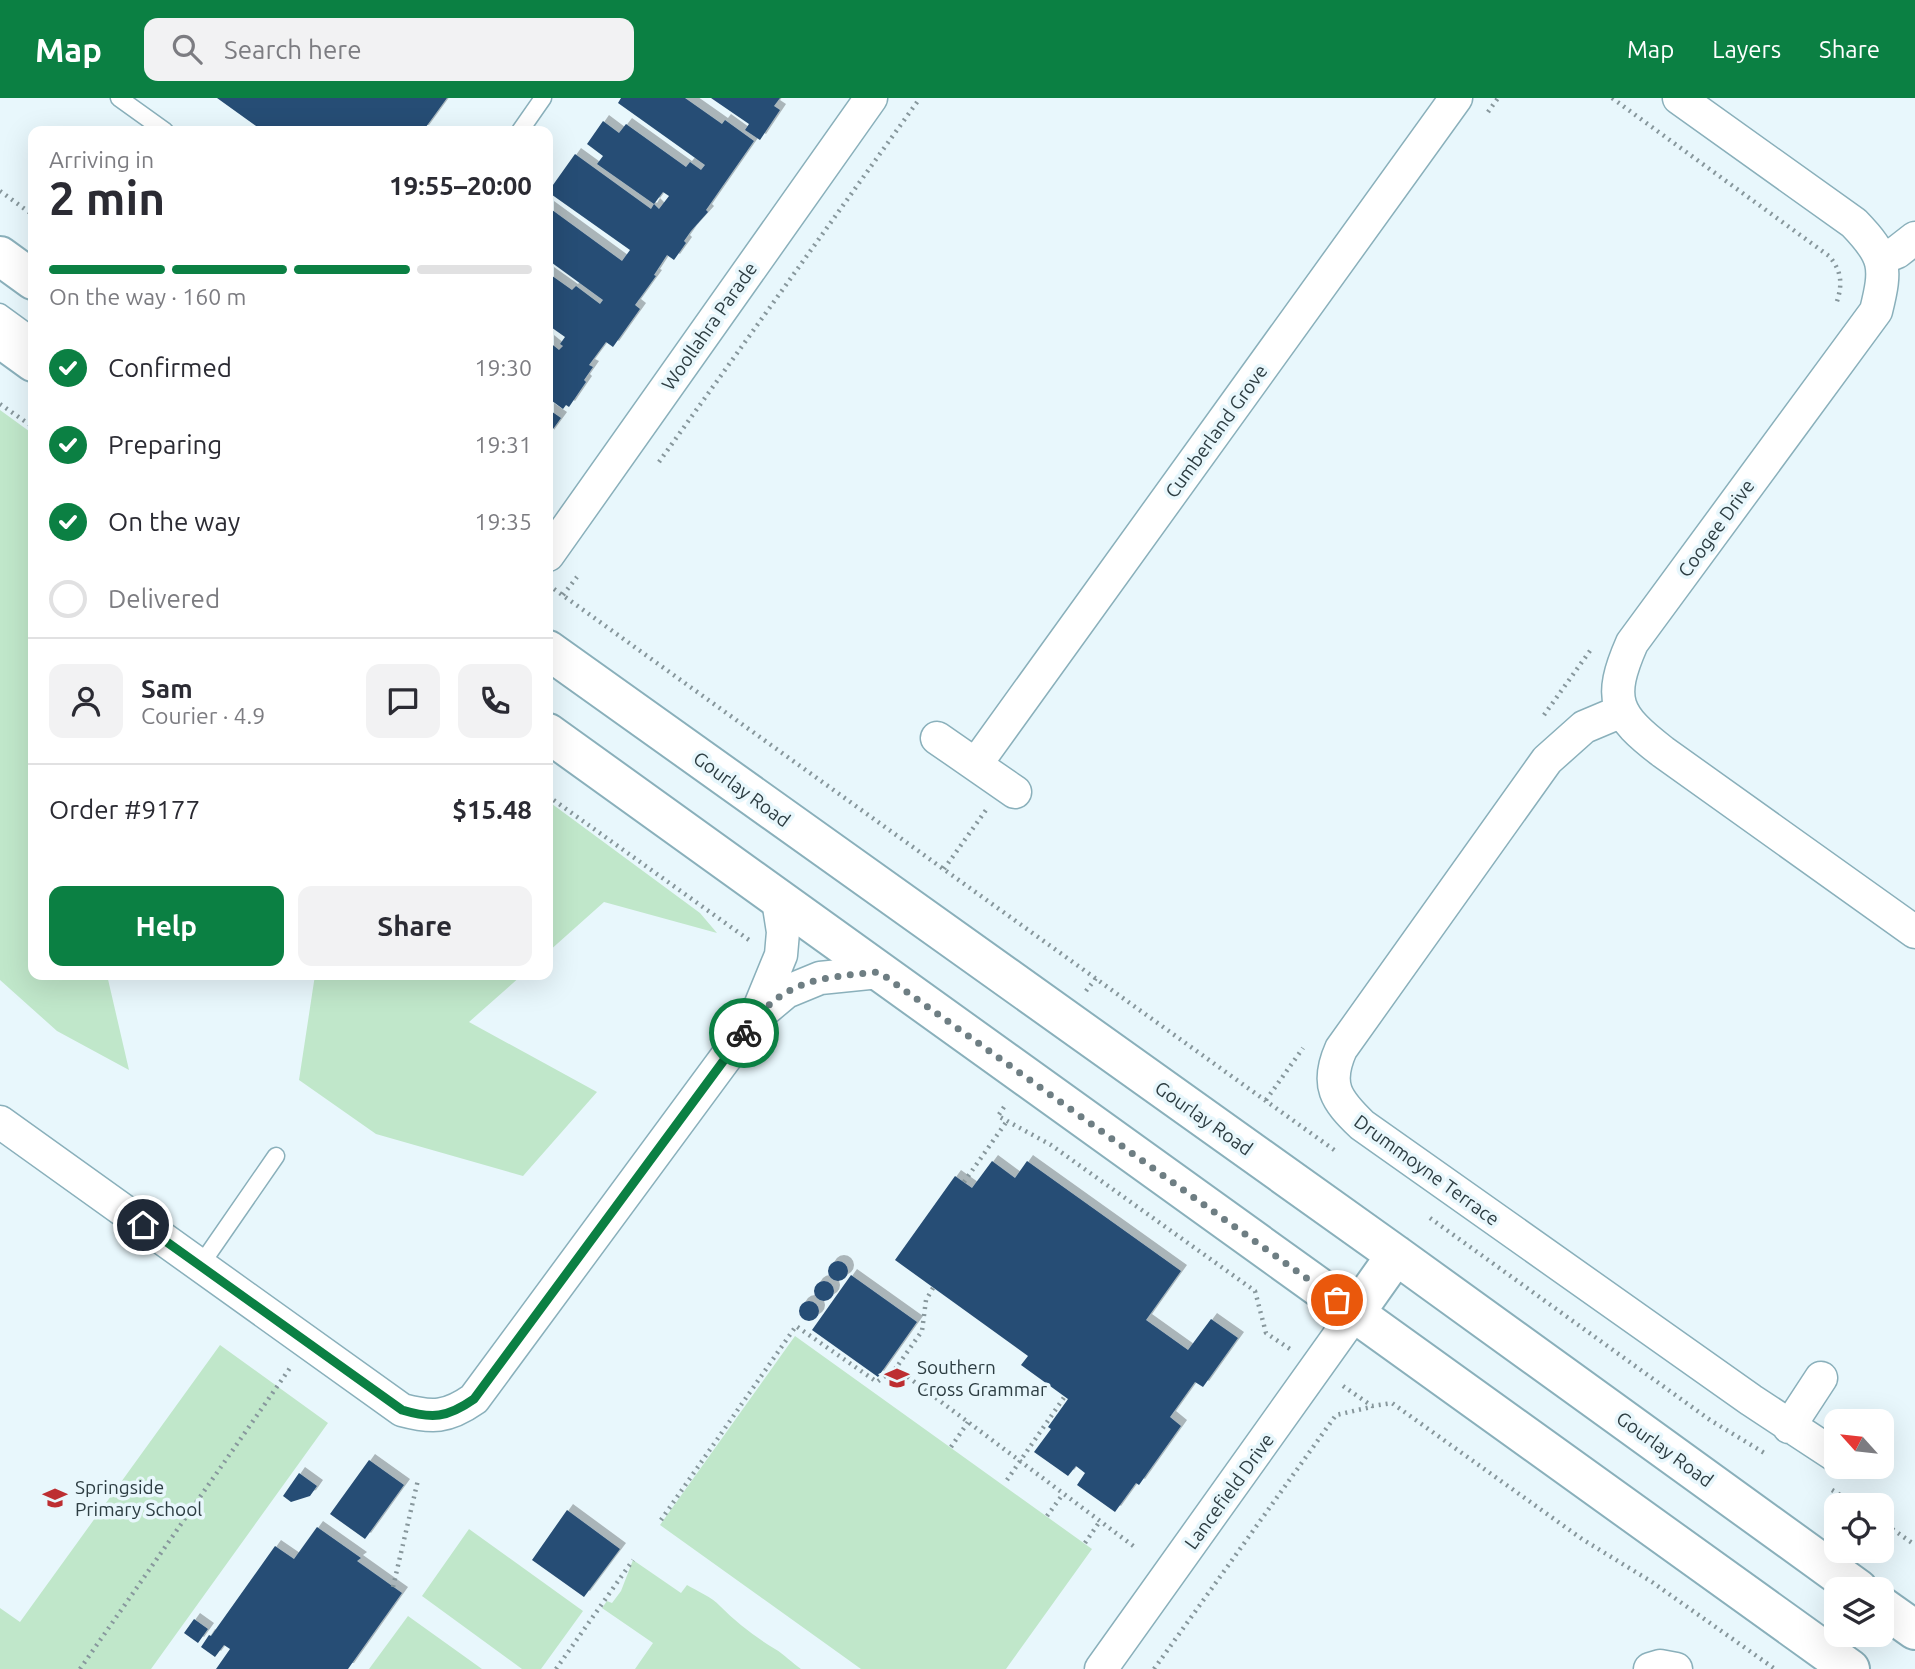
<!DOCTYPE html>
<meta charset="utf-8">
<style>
:root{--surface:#fff;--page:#f2f2f3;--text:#2b2b33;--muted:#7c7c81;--line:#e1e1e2;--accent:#0b8043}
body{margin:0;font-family:Ubuntu,sans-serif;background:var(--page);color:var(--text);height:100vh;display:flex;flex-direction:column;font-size:26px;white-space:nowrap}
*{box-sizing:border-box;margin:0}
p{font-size:23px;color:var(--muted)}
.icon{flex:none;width:38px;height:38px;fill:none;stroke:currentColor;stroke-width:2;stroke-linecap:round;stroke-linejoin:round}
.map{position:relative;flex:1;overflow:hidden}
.details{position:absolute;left:28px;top:28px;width:525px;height:854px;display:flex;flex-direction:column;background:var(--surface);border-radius:14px;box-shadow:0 7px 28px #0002}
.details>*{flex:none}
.needle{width:46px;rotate:297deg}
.tools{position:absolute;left:1824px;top:1311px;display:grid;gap:14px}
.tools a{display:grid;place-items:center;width:70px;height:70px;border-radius:14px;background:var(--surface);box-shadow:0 7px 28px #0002;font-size:35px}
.pin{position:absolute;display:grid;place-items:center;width:60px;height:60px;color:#fff;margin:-30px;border:4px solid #fff;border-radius:50%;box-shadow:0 2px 7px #0007}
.courier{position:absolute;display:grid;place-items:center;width:70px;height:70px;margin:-35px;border:5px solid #0b8043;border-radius:50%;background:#fff;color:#222;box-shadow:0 2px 9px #0007}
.summary em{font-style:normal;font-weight:700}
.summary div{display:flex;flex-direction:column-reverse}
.summary{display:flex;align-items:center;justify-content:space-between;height:119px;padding:0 21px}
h1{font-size:46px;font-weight:700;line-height:52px}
.bar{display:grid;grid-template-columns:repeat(4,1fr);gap:10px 7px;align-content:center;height:84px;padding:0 21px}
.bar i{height:9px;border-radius:5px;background:var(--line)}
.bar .selected{background:var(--accent)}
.bar p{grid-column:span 4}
.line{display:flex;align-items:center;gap:18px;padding:0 21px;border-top:2px solid var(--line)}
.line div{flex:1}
.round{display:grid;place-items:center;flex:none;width:74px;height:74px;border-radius:14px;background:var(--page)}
ol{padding:0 21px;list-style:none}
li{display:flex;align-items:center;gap:21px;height:77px}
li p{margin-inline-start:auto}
li .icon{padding:7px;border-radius:50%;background:var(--accent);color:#fff;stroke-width:4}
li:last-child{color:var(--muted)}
li i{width:38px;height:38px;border:4px solid var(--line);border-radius:50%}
.button{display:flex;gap:14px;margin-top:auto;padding:14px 21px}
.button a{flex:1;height:80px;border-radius:14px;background:var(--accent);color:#fff;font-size:28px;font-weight:700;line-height:80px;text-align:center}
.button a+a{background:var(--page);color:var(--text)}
header{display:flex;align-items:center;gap:42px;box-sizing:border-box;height:98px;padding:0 35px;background:var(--accent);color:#fff}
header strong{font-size:33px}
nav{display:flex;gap:38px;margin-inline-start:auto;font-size:24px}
.search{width:490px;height:63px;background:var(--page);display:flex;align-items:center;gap:18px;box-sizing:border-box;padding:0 24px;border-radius:14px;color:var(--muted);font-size:26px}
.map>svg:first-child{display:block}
</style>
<header>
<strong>Map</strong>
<div class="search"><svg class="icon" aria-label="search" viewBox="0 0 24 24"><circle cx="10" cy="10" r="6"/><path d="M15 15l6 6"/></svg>Search here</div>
<nav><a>Map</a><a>Layers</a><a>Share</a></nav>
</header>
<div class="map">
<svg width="1915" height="1571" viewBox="0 0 1915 1571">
<defs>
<filter id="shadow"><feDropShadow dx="6" dy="-6" stdDeviation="0" flood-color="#0004"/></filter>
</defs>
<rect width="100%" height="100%" fill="#e8f7fc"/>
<path fill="#c0e7ca" d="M0,312L33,336V877H107L129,972L57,933L0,882Z
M548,703L700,815L717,835L604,804L548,854Z
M315,877H522L469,924L597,994L523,1078L376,1036L299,982Z
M795,1238L1092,1451L1006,1571H861L660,1427Z
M220,1247L328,1325L151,1571H0V1510L20,1524Z
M469,1431L583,1513L541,1571H522L422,1498Z
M633,1462L681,1495L687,1487C697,1493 712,1499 720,1508C736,1524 755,1539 775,1551C784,1556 792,1565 801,1571H635L653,1545L602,1510L607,1503L612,1505L621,1493Z
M408,1518L482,1571H369Z"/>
<path fill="#284d74" filter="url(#shadow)" d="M217,0H447L423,33H263Z
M621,0H685L722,26L725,22L754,43L706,112L708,114L691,133L684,143L686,145L674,162L667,157L654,177L656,178L635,207L640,211L613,249L606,244L589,267L593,269L584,282L586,284L569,309L566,307L563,311L548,300V243L559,252L563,248L560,246L565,239L548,227V175L572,192L576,188L600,206L603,202L548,162V109L622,163L630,152L548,94L575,56L651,111L654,106L659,111L669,98L663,94L654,106L597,66L603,58L587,46L603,23L619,35L626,26L686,69L690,64L701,72L705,67L618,5Z
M711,0H780L774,8L780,12L760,42L745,32L749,26Z
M548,311L561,320L548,338Z
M992,1063L1015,1080L1027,1063L1181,1173L1146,1222L1188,1252L1211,1221L1238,1240L1203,1289L1195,1284L1170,1319L1181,1328L1139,1387L1136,1385L1115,1414L1077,1387L1085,1375L1076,1368L1068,1378L1034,1354L1051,1331L1048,1329L1068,1301L1021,1267L1028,1258L895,1162L955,1078L972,1090Z
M828 1173a10 10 0 1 1 20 0a10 10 0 1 1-20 0Z
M851,1177L917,1224L878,1279L812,1232Z
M814 1193a10 10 0 1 1 20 0a10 10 0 1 1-20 0Z
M799 1213a10 10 0 1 1 20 0a10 10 0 1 1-20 0Z
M369,1362L404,1387L365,1441L330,1416Z
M299,1375L317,1388L310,1398L291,1404L283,1398Z
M567,1412L620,1451L584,1499L532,1462Z
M317,1429L361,1460L357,1463L402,1495L348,1571H216L230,1551L224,1547L215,1559L201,1549L209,1537L211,1538L275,1448L294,1461Z
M194,1521L208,1531L198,1545L184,1535Z"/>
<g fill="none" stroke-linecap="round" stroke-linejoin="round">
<g stroke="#8ab0bb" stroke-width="19">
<path id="service" d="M119,0L165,33
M520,33L543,0
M0,214L33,238
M200,1168L276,1058"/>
</g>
<g stroke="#8ab0bb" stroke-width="35">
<path id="minor" d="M1679,0L1854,125C1886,158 1887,169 1876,213L1632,545C1607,602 1615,617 1663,654L1915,834
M1880,161L1897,154L1915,140
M548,457L871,0
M1622,613L1584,629L1547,662L1341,951C1325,987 1336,1002 1362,1027L1751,1302L1836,1358
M937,640L1015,694
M976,666L1456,0
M758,913L781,857L783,834L778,802
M0,1024L402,1312C432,1320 447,1320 474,1301L755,920L786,894L820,880L879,874
M1789,1329L1821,1280
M1101,1571L1355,1215
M1650,1571L1660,1568L1676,1571"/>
</g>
<g stroke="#8ab0bb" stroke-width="42">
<path id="secondary" d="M0,158L33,182
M0,240L33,264
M548,552L1396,1157L1858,1491
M548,635L1850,1571
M1355,1215L1396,1157
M1881,1508L1915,1532"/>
</g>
<path stroke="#87979c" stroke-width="4.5" stroke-dasharray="2 5" stroke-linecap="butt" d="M1612,0L1829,158C1842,173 1843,187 1836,206
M1488,14L1498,0
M0,93L33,117
M0,306L33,329
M659,364L920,0
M554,491L1337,1054
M563,497L577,479
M1544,617L1592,550
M548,698L749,842
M944,771L986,712
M1086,893L1096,880
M1266,1002L1303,950
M1004,1009L998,1018L1051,1047L1255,1193L1266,1235L1290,1251
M964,1084L1007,1023
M1430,1120L1710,1322L1766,1356
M933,1190L926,1202L922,1233L896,1270L1136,1450
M1343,1288L1372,1308L1392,1305L1582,1441L1652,1484L1775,1571
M951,1349L968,1324
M1007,1382L1065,1298
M1832,1392L1857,1407
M1047,1418L1063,1396
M661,1422L796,1228L877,1284L896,1270
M1881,1423L1915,1447
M1085,1445L1100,1423
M393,1489L418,1382
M80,1571L290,1270
M556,1571L633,1462
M1154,1571L1336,1317L1371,1309"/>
<use href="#service" stroke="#fff" stroke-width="16"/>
<use href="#minor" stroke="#fff" stroke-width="32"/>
<use href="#secondary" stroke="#fff" stroke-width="38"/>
</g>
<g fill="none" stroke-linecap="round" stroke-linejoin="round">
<path stroke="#6e7e83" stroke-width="7" stroke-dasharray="0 12.6" d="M744,935C784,881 817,880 879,874L1337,1202"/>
<path stroke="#0b8043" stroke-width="9" d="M143,1127L402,1312C432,1321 447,1320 474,1301L744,935"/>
</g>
<defs>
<g id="school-bare" transform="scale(1.89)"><path d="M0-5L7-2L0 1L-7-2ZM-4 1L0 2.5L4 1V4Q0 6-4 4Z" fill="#bd2e31" stroke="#e8f7fc" stroke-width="2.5" paint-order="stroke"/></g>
</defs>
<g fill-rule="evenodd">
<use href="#school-bare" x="897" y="1280"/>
<use href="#school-bare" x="55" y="1400"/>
</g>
<g text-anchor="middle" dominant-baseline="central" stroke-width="7" stroke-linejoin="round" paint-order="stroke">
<g font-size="19" fill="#2d3d42" stroke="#e8f7fc">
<text transform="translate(709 228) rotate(-55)">Woollahra Parade</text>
<text transform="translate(1216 333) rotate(-54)">Cumberland Grove</text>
<text transform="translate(1716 430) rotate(-54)">Coogee Drive</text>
<text transform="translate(742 691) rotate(36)">Gourlay Road</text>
<text transform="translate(1204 1020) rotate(35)">Gourlay Road</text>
<text transform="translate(1427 1072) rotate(36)">Drummoyne Terrace</text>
<text transform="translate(1665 1351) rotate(36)">Gourlay Road</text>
<text transform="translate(1229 1393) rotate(-54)">Lancefield Drive</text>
</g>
<g font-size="19" fill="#2d3d42" stroke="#e8f7fc" text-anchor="start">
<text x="917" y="1269">Southern<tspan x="917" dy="22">Cross Grammar</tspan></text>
<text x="75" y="1389">Springside<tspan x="75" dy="22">Primary School</tspan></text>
</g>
</g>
</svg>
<div class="tools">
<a><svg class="needle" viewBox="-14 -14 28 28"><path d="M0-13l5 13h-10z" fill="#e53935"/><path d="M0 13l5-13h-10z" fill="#7c7c81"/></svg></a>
<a><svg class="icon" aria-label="locate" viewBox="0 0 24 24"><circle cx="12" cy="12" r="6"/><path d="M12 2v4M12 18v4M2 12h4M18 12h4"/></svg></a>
<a><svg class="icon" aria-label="layers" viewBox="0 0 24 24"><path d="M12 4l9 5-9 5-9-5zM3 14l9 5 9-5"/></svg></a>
</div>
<div class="pin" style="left:1337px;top:1202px;background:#ea580c"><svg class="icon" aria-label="bag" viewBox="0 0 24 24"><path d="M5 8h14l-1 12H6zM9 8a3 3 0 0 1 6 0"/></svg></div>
<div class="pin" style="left:143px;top:1127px;background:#1f2937"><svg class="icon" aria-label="home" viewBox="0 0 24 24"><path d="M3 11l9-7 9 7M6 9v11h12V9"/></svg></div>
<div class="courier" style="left:744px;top:935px"><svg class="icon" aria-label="bike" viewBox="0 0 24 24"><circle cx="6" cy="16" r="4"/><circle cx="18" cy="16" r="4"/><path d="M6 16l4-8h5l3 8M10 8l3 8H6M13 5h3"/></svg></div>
<section class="details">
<div class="summary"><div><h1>2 min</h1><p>Arriving in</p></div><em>19:55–20:00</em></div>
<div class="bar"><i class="selected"></i><i class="selected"></i><i class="selected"></i><i></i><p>On the way · 160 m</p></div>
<ol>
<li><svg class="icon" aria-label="check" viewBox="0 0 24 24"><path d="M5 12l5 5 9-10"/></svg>Confirmed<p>19:30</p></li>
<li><svg class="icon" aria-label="check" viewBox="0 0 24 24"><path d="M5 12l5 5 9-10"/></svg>Preparing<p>19:31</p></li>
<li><svg class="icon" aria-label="check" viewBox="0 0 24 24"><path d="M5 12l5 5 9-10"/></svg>On the way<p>19:35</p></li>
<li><i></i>Delivered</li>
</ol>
<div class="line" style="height:126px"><a class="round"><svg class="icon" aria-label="person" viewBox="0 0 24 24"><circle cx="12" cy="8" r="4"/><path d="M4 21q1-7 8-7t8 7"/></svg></a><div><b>Sam</b><p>Courier · 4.9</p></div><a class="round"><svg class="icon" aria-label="chat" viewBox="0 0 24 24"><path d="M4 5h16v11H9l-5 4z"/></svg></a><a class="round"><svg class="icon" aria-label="phone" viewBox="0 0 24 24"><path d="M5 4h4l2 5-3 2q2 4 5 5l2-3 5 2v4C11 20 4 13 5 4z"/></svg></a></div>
<div class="line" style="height:91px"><div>Order #9177</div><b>$15.48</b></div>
<div class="button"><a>Help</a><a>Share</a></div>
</section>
</div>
